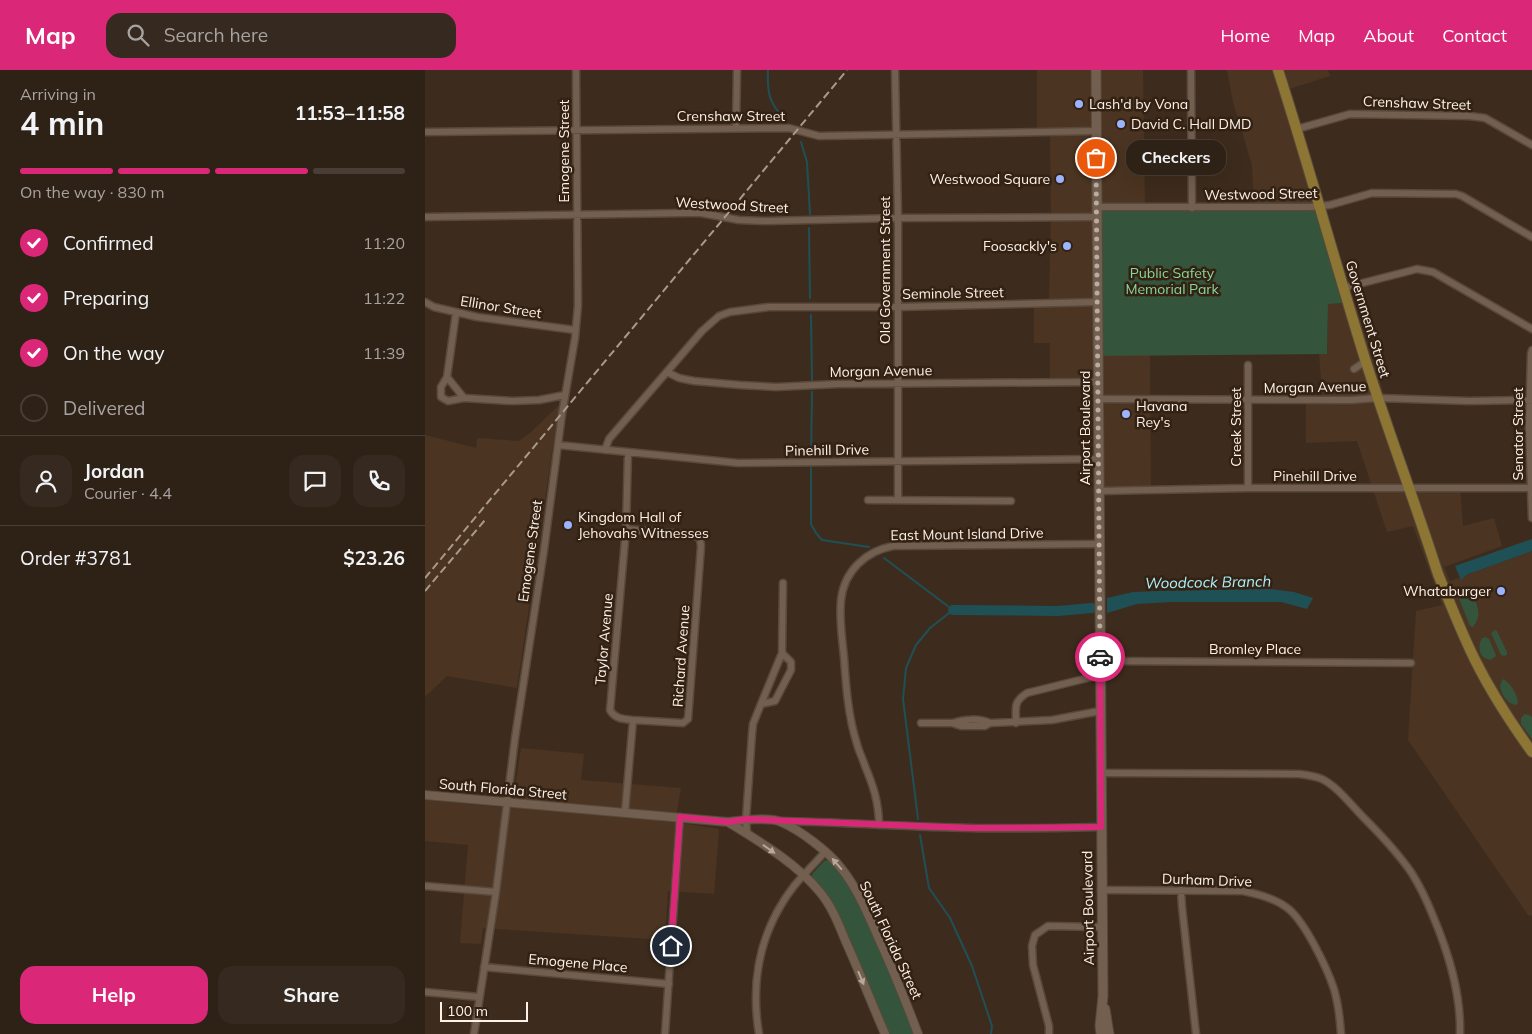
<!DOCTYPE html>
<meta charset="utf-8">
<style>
:root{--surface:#2e2116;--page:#36291f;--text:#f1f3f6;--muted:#a7a3a1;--line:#493e35;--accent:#db2777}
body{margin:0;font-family:Mulish,sans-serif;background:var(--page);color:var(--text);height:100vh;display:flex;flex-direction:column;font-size:19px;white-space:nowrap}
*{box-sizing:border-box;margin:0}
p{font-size:16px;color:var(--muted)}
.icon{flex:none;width:28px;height:28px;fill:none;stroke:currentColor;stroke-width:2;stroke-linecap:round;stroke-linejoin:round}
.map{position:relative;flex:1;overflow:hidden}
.panel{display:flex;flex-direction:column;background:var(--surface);width:425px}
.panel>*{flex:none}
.scale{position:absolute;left:15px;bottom:12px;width:88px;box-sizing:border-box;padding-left:5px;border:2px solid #fdf1e8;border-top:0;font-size:14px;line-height:18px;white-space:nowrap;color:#fdf1e8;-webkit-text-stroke:4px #332214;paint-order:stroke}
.pin{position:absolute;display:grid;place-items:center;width:42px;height:42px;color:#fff;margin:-21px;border:2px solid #fff;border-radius:50%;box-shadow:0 1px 5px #0007}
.courier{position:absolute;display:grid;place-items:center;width:50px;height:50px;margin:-25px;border:4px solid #db2777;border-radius:50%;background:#fff;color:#222;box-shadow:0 1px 6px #0007}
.bubble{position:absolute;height:35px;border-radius:15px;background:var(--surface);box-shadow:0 5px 20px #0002,0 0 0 1px var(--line);font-size:16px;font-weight:700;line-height:35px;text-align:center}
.summary em{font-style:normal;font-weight:700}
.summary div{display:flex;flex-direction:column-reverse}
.summary{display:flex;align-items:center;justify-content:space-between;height:85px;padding:0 20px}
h1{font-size:32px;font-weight:700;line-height:38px}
.bar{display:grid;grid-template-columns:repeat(4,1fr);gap:8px 5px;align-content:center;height:60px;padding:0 20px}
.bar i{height:6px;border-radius:4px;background:var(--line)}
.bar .selected{background:var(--accent)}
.bar p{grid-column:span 4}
.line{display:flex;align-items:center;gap:12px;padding:0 20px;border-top:1px solid var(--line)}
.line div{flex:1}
.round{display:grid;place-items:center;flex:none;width:52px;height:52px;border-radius:15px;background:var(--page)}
ol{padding:0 20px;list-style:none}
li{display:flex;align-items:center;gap:15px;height:55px}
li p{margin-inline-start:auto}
li .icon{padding:5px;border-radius:50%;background:var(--accent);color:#fff;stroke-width:4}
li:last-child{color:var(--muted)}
li i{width:28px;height:28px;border:2px solid var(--line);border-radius:50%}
.action{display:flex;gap:10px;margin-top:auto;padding:10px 20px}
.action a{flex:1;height:58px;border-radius:15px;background:var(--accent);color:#fff;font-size:20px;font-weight:700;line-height:58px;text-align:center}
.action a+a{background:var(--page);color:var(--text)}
header{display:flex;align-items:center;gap:30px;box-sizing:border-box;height:70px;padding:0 25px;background:var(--accent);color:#fff}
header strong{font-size:24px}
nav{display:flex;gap:28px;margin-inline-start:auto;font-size:18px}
.search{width:350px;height:45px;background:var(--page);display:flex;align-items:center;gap:12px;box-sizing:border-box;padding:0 18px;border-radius:15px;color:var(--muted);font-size:19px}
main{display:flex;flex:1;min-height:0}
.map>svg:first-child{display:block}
</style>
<header>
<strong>Map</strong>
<div class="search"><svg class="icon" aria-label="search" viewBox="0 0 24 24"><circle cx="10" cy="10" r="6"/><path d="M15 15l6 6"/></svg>Search here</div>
<nav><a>Home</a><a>Map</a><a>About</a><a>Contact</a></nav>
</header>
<main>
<section class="panel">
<div class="summary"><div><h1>4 min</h1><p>Arriving in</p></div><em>11:53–11:58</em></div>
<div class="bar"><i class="selected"></i><i class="selected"></i><i class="selected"></i><i></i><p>On the way · 830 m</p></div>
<ol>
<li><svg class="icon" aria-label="check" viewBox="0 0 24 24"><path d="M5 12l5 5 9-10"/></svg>Confirmed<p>11:20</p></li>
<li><svg class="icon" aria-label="check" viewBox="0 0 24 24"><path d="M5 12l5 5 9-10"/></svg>Preparing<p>11:22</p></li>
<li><svg class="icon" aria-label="check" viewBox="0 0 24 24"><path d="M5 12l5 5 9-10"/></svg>On the way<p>11:39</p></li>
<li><i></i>Delivered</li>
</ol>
<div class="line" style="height:90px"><a class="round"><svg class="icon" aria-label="person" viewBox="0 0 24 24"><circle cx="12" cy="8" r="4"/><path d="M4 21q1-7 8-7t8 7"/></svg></a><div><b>Jordan</b><p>Courier · 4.4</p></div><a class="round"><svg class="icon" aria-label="chat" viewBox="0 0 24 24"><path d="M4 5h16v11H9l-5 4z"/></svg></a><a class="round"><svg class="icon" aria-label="phone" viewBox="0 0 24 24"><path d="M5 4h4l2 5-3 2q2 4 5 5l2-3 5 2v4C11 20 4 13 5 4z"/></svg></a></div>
<div class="line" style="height:65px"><div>Order #3781</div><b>$23.26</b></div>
<div class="action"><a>Help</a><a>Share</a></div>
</section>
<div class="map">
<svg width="1107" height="964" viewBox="0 0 1107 964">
<rect width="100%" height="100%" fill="#3d2c1d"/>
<path fill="#4b3421" d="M612,0H718L720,135H668L669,286L725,285L726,417H669V310H625V273H609V230H624L626,145L625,66L612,65Z
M802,0H903L905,6L864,19L898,133L829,135L827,95L808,32Z
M903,234H930L988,416H1035L1038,456L1069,448L1077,476L1019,497L1025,511L1107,481V846L1103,845L983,670L991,541L1017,535L988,456L962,462L932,371L881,373V334L898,333L894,284H902Z
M134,335L92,618L22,606L0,627V365L51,378L52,368L94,371L106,362Z
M96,678L159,684L156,710L256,718L250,752L294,759L289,824L243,821L240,870L58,858L56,874L35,873L43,775L0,771V730L87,738Z"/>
<path fill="#34553b" d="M895,136L923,233L903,234L902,284L673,286L672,138Z
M1035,522L1048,525C1053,537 1057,546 1048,557L1045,556L1033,526V524Z
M1070,560L1072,561L1082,582V585L1079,586L1076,585L1066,563Z
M1060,567L1064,569L1071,585L1070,587L1065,590C1054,588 1052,577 1057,568Z
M1078,609C1085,612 1093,625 1093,633L1091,635C1082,634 1076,624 1075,615Z
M1100,644L1104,645L1107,647V669L1096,654V648Z
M400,790L406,791L427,820L446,859L491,964H463L412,843L387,809V804Z"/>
<path fill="#1f5056" d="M1107,469V481L1041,505L1036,510L1030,496Z
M844,519L869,522L888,528L882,539L856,532H746L712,534L682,543V528L708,522L734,521Z"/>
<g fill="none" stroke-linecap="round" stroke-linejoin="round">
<path stroke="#1f5056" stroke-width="2" d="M343,0C342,23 344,34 361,50
M376,72L382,92L385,144
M384,158L385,228
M386,245L387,310
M386,387L387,322
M386,398V454L391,463L397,470L444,477
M459,488L528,540L505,558L491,575L481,598L478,629L493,749
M495,765L504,818L525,848L547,896L567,956L566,964"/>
<path stroke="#1f5056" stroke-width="10" d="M528,540L633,541L667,538"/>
<g stroke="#58493c" stroke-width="9">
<path id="minor" d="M470,0L473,148V430
M766,0L767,138
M311,58L312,0
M872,59L925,44L1044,46L1060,48L1107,75
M0,62L364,58L394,66L671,61
M672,137H886L905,135L947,123L1031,124L1037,126L1107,167
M0,147L261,143H276L314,150L341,151L473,148L672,147
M918,218L992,199L1008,202L1107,259
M0,232L9,237L52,247L150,260
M31,243L22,307L39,328L87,331L114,330L140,325
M929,299L941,291
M242,302L254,308L269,311L315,315L351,317L413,314L673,312
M22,307L16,317V327L23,331L39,328
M674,329L926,330L953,328L1044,331L1107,330
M133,375L313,393L673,389
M180,380L184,369L277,261L294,246L305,242L344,237H473L672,232
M823,418V295
M673,421L823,418H1107
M443,430L586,431
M1107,448L1104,357L1106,284L1107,280
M201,459L269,465L275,469L276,476L263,649L258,653L208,650
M675,591L986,593
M336,634L357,583
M496,653H527L536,656H560L565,653L627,650L675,641
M528,653C539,649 554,648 565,653
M591,653C591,637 588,632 602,623L675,605
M676,703L874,704C882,705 890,706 897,709C913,717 926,735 939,748C956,765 972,782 986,802C995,816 1002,831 1008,846C1024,884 1036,923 1035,964
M200,742L208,650C198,649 190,649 185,640L201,459L203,382
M355,751C419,752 482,757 546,758C589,759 633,758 676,757
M454,755C454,733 448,715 440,696C438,689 434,682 432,674C423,646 421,616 419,587C417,568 414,549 416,530C419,501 441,481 468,476L674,474
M322,763L321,749L327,664L328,654L336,634L350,631L366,600V592L357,583L358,513
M0,816L71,822
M676,820L818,821C833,824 849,828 861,837C879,849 902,898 909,919C913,933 915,949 916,964
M756,820L757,837L771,964
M59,897L244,914
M0,922L54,927
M49,964L71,822L90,668L119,480L137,344L150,268L153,235L151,0
M240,964L255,747
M334,964C325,909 335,860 369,816C379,804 390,793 400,782
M624,964V956L608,895L607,876L610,865L623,856L677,857"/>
</g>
<g stroke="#58493c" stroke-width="10">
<path id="tertiary" d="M0,725L303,752C316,750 345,747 356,752C375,760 404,782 416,798C433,819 443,845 454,869C468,900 481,932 493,964
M303,752C335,772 370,792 394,821C407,836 414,855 421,872C435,903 447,934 460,964"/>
</g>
<g stroke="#58493c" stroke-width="11">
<path id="secondary" d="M671,0L678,926L675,956L676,964
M680,939L684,964"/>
</g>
<g stroke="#58493c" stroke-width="12">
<path id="primary" d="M853,0C884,96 910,193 940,289C963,361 990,432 1013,504C1025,533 1036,562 1050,590C1066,622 1086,653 1107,682"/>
</g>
<use href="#minor" stroke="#725f4f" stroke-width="6"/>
<use href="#tertiary" stroke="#725f4f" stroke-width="8"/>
<use href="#secondary" stroke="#725f4f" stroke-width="9"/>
<use href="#primary" stroke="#8d7633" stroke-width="10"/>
<path stroke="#a89a8e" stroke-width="2" stroke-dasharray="8 4" stroke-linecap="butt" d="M0,508L422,0
M0,521L60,450"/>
</g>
<defs><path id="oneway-solid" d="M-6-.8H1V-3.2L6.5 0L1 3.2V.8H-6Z" transform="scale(1.25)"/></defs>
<g fill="#b8a89c">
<use href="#oneway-solid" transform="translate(344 779) rotate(35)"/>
<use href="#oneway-solid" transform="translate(412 794) rotate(-131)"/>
<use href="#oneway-solid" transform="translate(436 908) rotate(67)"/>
</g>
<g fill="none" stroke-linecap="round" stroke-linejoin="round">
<path stroke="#baaca1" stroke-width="5" stroke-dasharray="0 9" d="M671,88L675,587"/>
<path stroke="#db2777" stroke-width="6" d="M246,876L255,747L303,752L321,749L546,758L676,757L675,587"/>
</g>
<g fill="#9bb4fd" stroke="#332214" stroke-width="2">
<circle cx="654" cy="34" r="5"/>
<circle cx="696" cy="54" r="5"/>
<circle cx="635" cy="109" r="5"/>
<circle cx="642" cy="176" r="5"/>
<circle cx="701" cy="344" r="5"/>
<circle cx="143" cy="455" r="5"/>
<circle cx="1076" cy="521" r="5"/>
</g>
<g text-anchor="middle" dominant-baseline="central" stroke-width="5" stroke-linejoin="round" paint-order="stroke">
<g font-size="14" fill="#fdf1e8" stroke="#332214">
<text transform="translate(992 33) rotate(2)">Crenshaw Street</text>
<text x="306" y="46">Crenshaw Street</text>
<text transform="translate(139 81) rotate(-90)">Emogene Street</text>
<text transform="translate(836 124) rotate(-1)">Westwood Street</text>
<text transform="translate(307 135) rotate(3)">Westwood Street</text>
<text transform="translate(460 200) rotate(-90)">Old Government Street</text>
<text transform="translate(528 223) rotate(-1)">Seminole Street</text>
<text transform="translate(76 237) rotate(9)">Ellinor Street</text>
<text transform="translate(943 249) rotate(73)">Government Street</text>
<text transform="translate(456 301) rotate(-1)">Morgan Avenue</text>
<text transform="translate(890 317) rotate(-1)">Morgan Avenue</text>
<text transform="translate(811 357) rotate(-90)">Creek Street</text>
<text transform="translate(660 358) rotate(-90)">Airport Boulevard</text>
<text transform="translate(1093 364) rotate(-90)">Senator Street</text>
<text transform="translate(402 380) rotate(-1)">Pinehill Drive</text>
<text x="890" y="406">Pinehill Drive</text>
<text transform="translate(542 464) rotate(-1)">East Mount Island Drive</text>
<text transform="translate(105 481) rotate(-82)">Emogene Street</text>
<text transform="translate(179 569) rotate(-85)">Taylor Avenue</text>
<text x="830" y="579">Bromley Place</text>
<text transform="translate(256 586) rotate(-86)">Richard Avenue</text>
<text transform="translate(78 719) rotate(5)">South Florida Street</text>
<text transform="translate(782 810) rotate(2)">Durham Drive</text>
<text transform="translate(663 838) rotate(-91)">Airport Boulevard</text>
<text transform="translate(466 870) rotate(65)">South Florida Street</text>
<text transform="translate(153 893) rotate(5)">Emogene Place</text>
</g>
<g font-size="14" fill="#fdf1e8" stroke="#332214" text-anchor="start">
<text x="664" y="34">Lash'd by Vona</text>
<text x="706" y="54">David C. Hall DMD</text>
<text x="625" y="109" text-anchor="end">Westwood Square</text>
<text x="632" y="176" text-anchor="end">Foosackly's</text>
<text x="711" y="336">Havana<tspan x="711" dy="16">Rey's</tspan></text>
<text x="153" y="447">Kingdom Hall of<tspan x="153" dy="16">Jehovahs Witnesses</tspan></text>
<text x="1066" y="521" text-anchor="end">Whataburger</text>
</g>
<g font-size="14" fill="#86d899" stroke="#332214">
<text x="747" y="203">Public Safety<tspan x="747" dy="16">Memorial Park</tspan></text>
</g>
<g font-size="15" font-style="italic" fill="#a9f0f9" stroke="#332214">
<text transform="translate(783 512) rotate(-1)">Woodcock Branch</text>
</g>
</g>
</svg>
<div class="scale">100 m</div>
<div class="pin" style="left:671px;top:88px;background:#ea580c"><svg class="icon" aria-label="bag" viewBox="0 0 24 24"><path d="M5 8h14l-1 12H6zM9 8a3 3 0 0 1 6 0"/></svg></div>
<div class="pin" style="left:246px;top:876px;background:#1f2937"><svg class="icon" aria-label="home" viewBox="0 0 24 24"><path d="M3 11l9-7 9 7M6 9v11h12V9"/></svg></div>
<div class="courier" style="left:675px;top:587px"><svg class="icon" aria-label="car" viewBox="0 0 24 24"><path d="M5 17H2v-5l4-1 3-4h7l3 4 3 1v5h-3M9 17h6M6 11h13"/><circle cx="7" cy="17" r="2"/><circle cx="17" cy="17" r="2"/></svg></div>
<div class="bubble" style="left:701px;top:70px;width:100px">Checkers</div>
</div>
</main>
